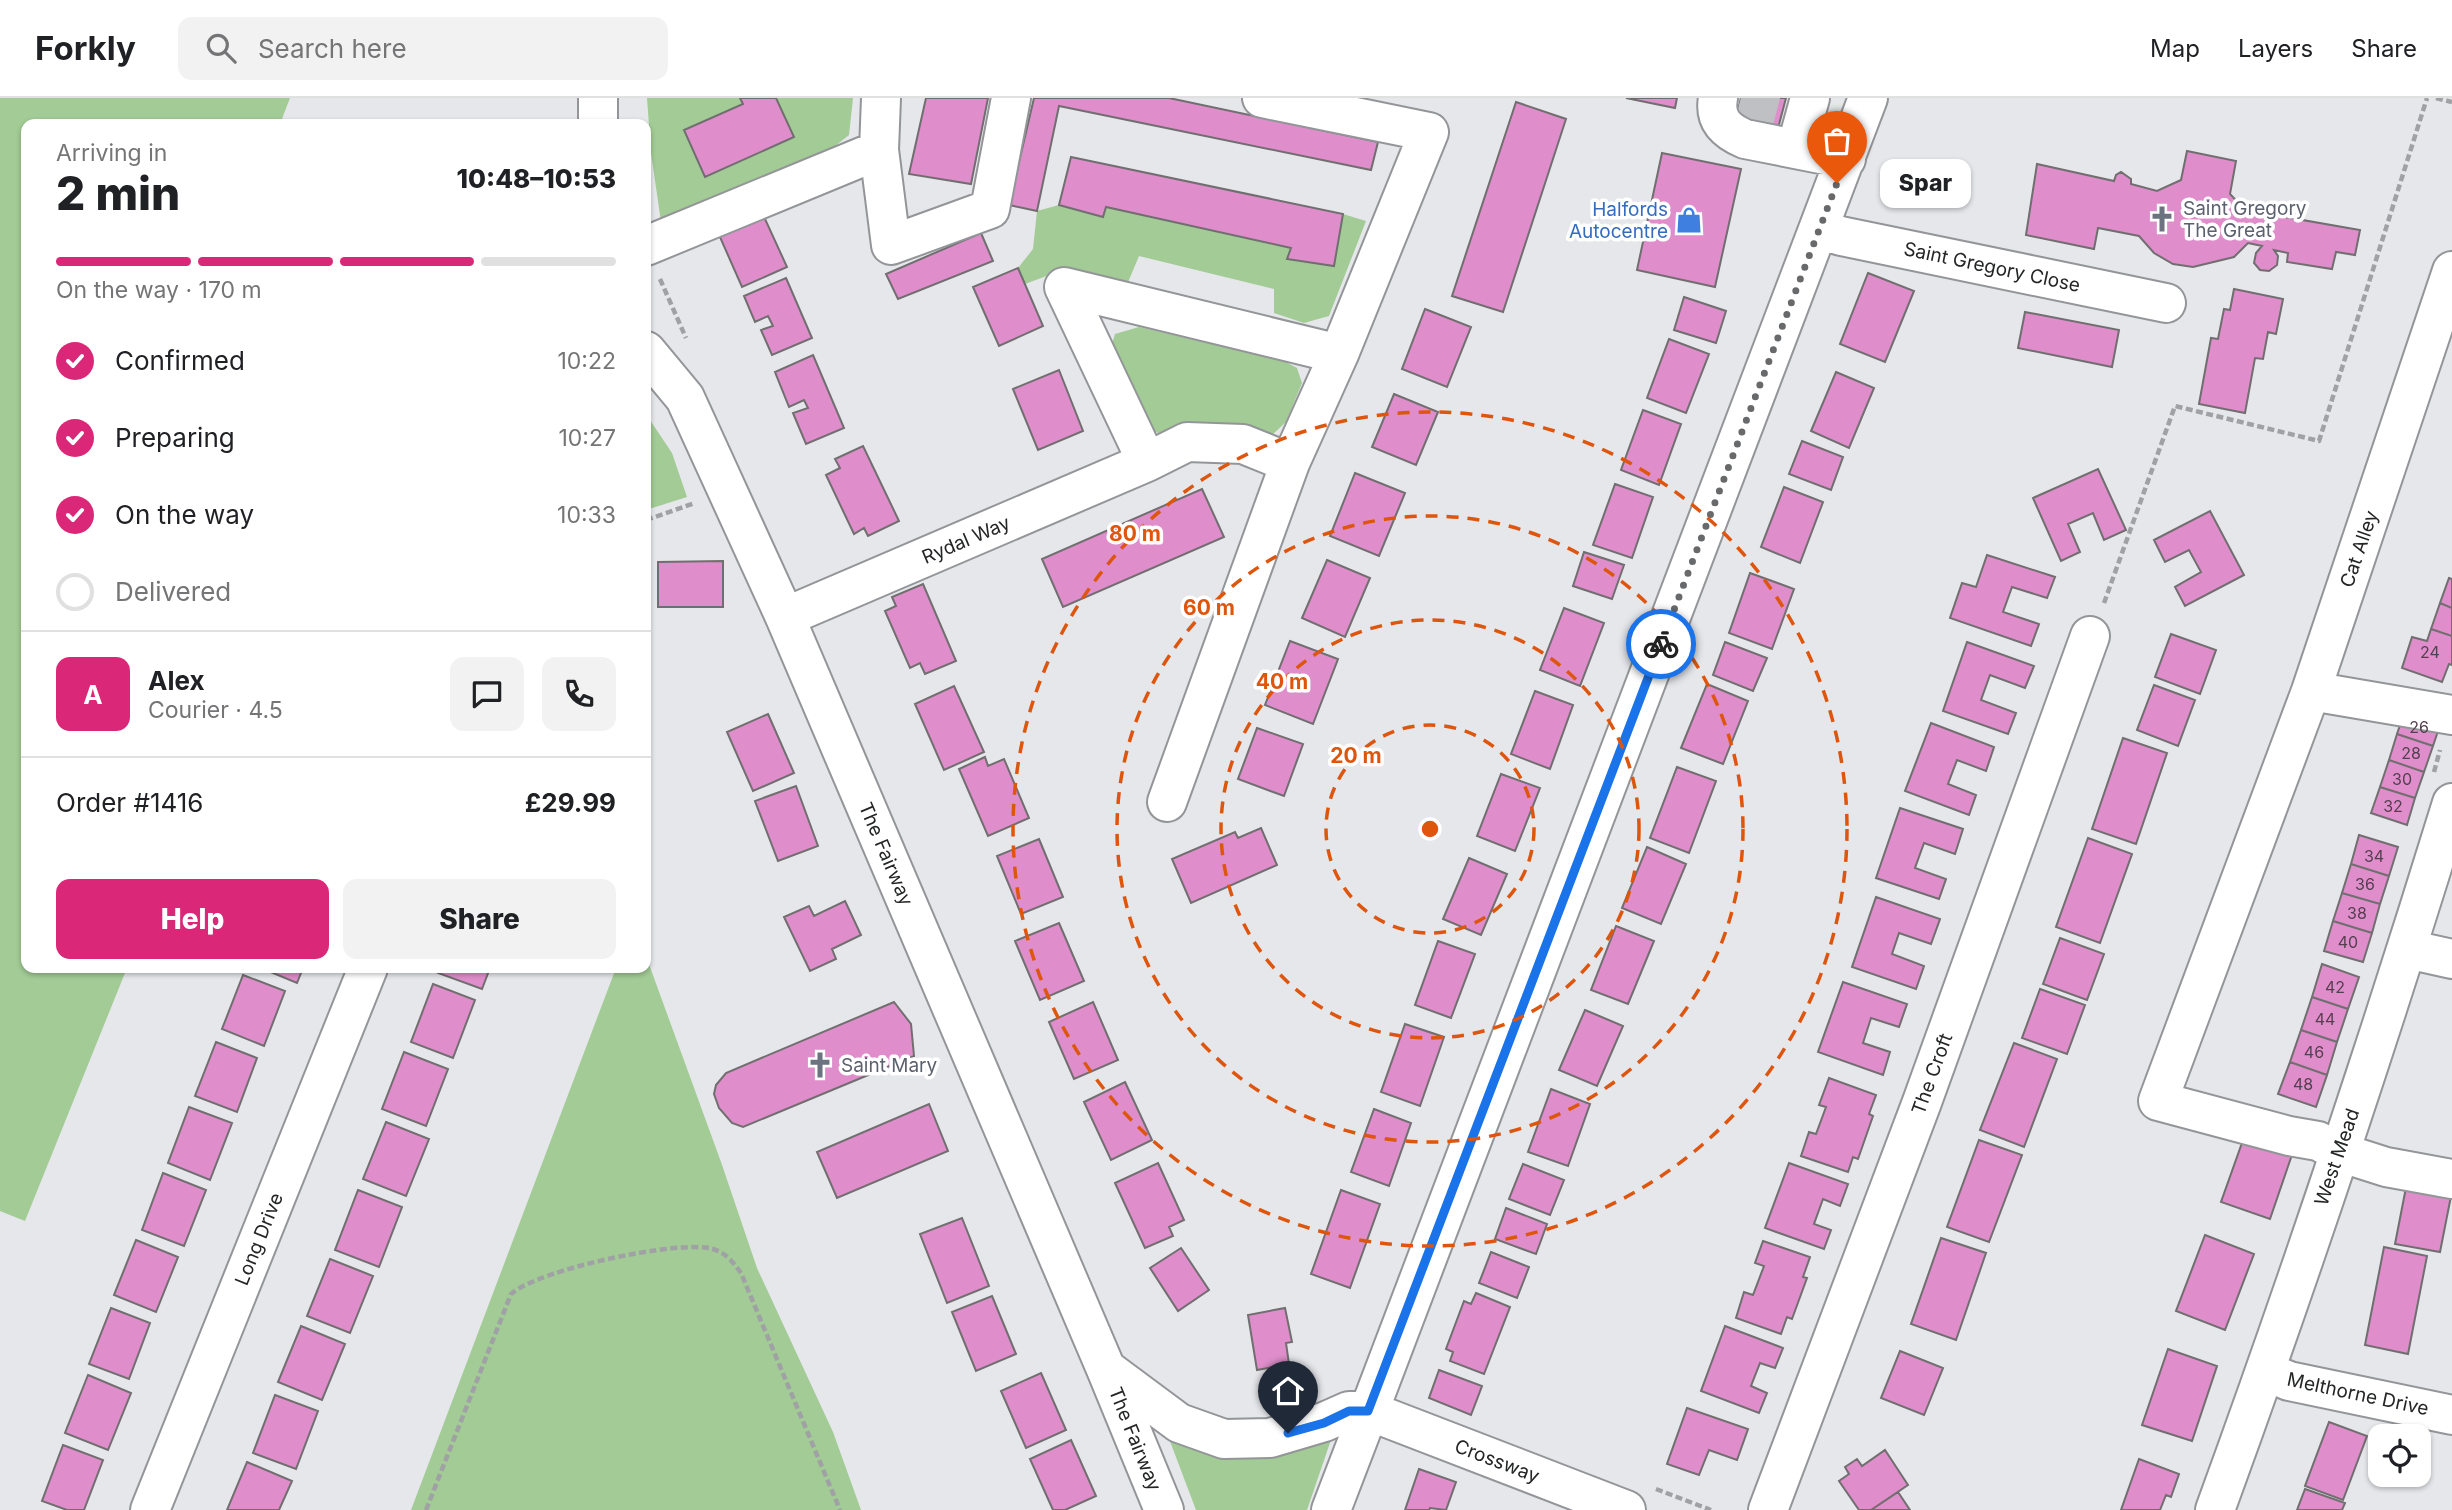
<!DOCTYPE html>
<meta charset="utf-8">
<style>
:root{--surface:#fff;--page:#f2f2f2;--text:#202124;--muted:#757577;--line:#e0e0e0;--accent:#db2777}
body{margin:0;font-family:Inter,sans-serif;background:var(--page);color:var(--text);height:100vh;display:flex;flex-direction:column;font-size:26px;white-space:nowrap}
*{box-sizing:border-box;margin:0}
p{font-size:23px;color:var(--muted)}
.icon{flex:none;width:38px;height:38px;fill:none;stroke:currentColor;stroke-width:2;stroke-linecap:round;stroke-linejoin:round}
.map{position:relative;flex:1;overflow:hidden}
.drawer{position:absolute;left:21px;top:21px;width:630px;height:854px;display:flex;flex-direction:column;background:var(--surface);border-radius:14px;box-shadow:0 2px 5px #0004}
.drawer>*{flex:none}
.fabs{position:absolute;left:2368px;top:1326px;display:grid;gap:14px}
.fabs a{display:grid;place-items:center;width:63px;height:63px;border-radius:14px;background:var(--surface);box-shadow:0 2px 5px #0004;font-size:35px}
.pin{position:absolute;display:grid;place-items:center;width:60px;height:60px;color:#fff;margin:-72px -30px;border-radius:50% 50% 50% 0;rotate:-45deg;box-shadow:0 0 7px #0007}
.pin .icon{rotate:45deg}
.courier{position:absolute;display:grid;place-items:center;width:70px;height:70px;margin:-35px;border:5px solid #1a73e8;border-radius:50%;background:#fff;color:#222;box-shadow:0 2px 9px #0007}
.bubble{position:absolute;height:49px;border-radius:14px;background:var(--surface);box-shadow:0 2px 5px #0004;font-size:23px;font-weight:800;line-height:49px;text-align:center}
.summary em{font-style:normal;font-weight:800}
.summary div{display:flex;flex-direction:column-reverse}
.summary{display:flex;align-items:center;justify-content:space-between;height:119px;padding:0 35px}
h1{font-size:46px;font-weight:800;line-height:52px}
.bar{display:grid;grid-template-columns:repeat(4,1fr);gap:10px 7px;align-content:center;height:84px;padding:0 35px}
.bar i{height:9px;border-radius:5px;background:var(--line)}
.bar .on{background:var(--accent)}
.bar p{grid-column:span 4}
.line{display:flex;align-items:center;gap:18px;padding:0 35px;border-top:2px solid var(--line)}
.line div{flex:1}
.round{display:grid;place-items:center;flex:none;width:74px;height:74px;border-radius:14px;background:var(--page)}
ol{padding:0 35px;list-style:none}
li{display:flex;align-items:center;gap:21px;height:77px}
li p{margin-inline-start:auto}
li .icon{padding:7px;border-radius:50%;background:var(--accent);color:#fff;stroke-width:4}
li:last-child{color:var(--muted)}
li i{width:38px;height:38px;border:4px solid var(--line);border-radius:50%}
.primary-button{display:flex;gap:14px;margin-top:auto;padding:14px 35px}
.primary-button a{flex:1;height:80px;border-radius:14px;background:var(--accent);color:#fff;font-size:28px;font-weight:800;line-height:80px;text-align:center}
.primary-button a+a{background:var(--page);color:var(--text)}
header{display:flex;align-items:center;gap:42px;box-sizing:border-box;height:98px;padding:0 35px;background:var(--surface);border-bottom:2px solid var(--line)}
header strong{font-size:33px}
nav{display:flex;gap:38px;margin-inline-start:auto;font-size:24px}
.search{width:490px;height:63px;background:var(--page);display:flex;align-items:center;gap:18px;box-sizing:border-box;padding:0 24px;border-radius:14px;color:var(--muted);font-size:26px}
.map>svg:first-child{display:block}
</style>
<header>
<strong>Forkly</strong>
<div class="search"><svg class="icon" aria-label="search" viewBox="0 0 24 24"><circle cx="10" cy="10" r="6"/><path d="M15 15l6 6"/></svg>Search here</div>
<nav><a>Map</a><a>Layers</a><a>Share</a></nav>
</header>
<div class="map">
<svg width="2452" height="1412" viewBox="0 0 2452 1412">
<rect width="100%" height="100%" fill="#e6e7eb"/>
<path fill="#a2cb95" d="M0,0H290L280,26H26V870H127L25,1123L0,1113Z
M647,0H740L743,6L684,32L706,79L794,39L776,0H853L849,37L821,59L661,124L651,55Z
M1059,107L1103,119L1106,109L1291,150L1287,160L1343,116L1366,123L1329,218L1304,225L1274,215V191L1139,158L1126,189L1060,173L1025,186L1018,170L1033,151L1037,113Z
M1139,229L1282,262L1297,270L1302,285L1286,324L1272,337L1207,329L1158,335L1142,326L1110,253L1115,236Z
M646,321L650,322L672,355L687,399L646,412Z
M646,858L721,1064L757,1170L833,1334L861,1412H411L616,870H646Z
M1333,1336L1307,1412H1196L1168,1338Z"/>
<path fill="#df8ecb" stroke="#716e70" stroke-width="2" d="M740,0H776L794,39L705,79L684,32L743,6Z
M926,0H988L971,86L909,76Z
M1034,0H1169L1378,44L1371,72L1059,8L1037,113L1009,107Z
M1626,0H1677L1675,10Z
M1741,0H1786L1777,34L1735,24Z
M1516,4L1566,21L1503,214L1452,198Z
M2187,53L2236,63L2230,96L2245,112L2360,132L2355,157L2336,154L2332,171L2287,164L2288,155L2274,152L2278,158L2277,167L2269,173L2260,172L2254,165L2256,155L2262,148L2248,145L2234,159L2193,169L2173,166L2154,155L2139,138L2098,130L2094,151L2026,137L2037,66L2114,83L2116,77L2121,74L2131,81V86L2157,93L2181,82Z
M1662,55L1741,71L1715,189L1637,172Z
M1071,59L1343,116L1334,168L1287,161L1291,150L1106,109L1103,119L1059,107Z
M760,110L787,169L742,189L716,130Z
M981,135L993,163L898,201L886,176Z
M1018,170L1043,228L999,248L973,189Z
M1868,175L1914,193L1885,264L1840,246Z
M786,180L812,240L772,257L761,232L773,228L768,218L755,224L744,198Z
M2234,191L2283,201L2276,236L2268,234L2263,261L2255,260L2245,315L2199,306L2211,240L2218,241L2224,211L2230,212Z
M1684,199L1726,213L1716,245L1674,232Z
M1425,211L1471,229L1447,289L1402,271Z
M2025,214L2119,232L2112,269L2018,250Z
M1669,241L1709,256L1686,315L1647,300Z
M813,257L844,330L806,346L793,315L808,310L804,302L789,309L775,274Z
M1059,272L1083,333L1038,352L1013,291Z
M1836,274L1874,290L1849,350L1811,333Z
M1394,296L1438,314L1416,367L1372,349Z
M1643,312L1681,326L1659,387L1621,372Z
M1802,343L1843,359L1831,392L1789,376Z
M863,348L899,423L868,438L864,430L854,436L826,377L840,370L835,361Z
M2098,371L2126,432L2104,442L2093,415L2068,426L2080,454L2061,463L2033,400Z
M1355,375L1405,395L1379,458L1330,438Z
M1615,386L1653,399L1632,460L1593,447Z
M1784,389L1823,404L1800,465L1761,449Z
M1202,391L1224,439L1063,509L1042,461Z
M2210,413L2244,477L2185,508L2175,489L2201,474L2189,452L2165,464L2154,442Z
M1584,454L1624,467L1612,501L1573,488Z
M1987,457L2055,479L2047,500L2012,489L2003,514L2039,526L2031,548L1950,520L1962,485L1976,489Z
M1327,462L1370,480L1345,539L1302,520Z
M723,463V509H658V464Z
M1750,475L1794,491L1772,551L1729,535Z
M2449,480L2452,481V510L2440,505Z
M923,486L956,563L925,576L920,565L910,570L885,513L896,508L892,499Z
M2440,505L2452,510V538L2431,531Z
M1564,510L1604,525L1580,588L1540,572Z
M2431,531L2452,538V567L2449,566L2442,584L2402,570L2412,539L2427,543Z
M2171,536L2216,552L2200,596L2155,579Z
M1290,543L1338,561L1313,626L1265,607Z
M1725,544L1767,560L1753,593L1713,577Z
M1967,544L2034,568L2025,590L1990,577L1981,602L2016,615L2008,636L1943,613Z
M1707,586L1748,603L1723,666L1681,650Z
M2154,587L2195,602L2178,648L2137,632Z
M954,588L984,654L944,672L915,606Z
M1535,593L1573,607L1550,671L1511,656Z
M2406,609L2442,621L2433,648L2397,636Z
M768,616L794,675L753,693L727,634Z
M1931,625L1994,649L1986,673L1957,662L1948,686L1976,697L1969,717L1905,693Z
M1257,630L1303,646L1284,698L1238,681Z
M2397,636L2433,648L2424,674L2389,662Z
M2123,640L2167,655L2136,746L2092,731Z
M985,659L988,668L1004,661L1029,720L988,738L959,671Z
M2389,662L2424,674L2415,700L2380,689Z
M1677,669L1716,683L1689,755L1650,740Z
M1501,676L1540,690L1515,753L1477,738Z
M796,688L818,748L778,763L755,703Z
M2380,689L2415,700L2407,727L2371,715Z
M1900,710L1963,731L1955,756L1924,745L1915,770L1946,781L1939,801L1876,780Z
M1261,730L1277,767L1191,805L1172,761L1235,734L1238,740Z
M2359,737L2398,749L2389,778L2351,766Z
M2088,740L2132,756L2100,845L2056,829Z
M1039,741L1063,799L1021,816L997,758Z
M1647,749L1686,766L1661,826L1622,810Z
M1469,760L1507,776L1481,837L1443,821Z
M2351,766L2389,778L2380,806L2342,795Z
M2342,795L2380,806L2372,835L2333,823Z
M1876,799L1940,821L1931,846L1899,835L1892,856L1924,868L1916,891L1852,869Z
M845,803L861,837L832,851L836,861L810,873L784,819L809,808L814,818Z
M2333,823L2372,835L2363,864L2324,853Z
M1059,825L1084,883L1040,902L1015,843Z
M1616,828L1654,843L1628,906L1591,892Z
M2060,840L2104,856L2087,902L2043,886Z
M1438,843L1475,856L1451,920L1415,907Z
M2322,866L2359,879L2348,911L2312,899Z
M261,870H303L297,885Z
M440,870H490L482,891L438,875Z
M243,877L285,893L264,948L222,931Z
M1843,884L1907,906L1899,929L1871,920L1863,945L1890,954L1883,977L1818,954Z
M433,886L475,902L453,960L411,944Z
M2040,891L2085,907L2067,956L2022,940Z
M2312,899L2348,911L2337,944L2301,932Z
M894,904L911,926L914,958L743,1029L732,1025L719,1010L714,996L716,987L726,975Z
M1093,904L1118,962L1074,981L1049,924Z
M1585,912L1623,928L1597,988L1559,972Z
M1405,926L1444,939L1420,1008L1381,994Z
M2301,932L2337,944L2327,977L2290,964Z
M216,944L257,960L237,1014L195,998Z
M2014,945L2057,961L2024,1049L1980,1032Z
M404,954L448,971L426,1028L382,1011Z
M2290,964L2327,977L2316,1009L2278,996Z
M1829,980L1876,997L1869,1016L1873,1018L1858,1061L1853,1059L1848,1074L1801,1058L1809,1034L1816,1036L1826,1009L1819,1007Z
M1125,984L1152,1042L1111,1062L1084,1004Z
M1551,991L1590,1006L1568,1068L1528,1054Z
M929,1006L948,1053L837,1100L817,1054Z
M189,1009L232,1025L210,1082L168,1065Z
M1374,1011L1411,1025L1389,1088L1351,1074Z
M386,1024L429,1041L406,1098L363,1081Z
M2248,1028L2296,1045L2270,1121L2221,1104Z
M1979,1042L2022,1057L1989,1144L1947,1129Z
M1158,1065L1184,1122L1169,1129L1173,1138L1145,1150L1115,1085Z
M1789,1065L1848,1086L1840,1108L1823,1101L1814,1126L1831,1132L1824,1151L1765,1130Z
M1523,1066L1564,1082L1550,1117L1509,1101Z
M2409,1074L2452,1093L2440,1154L2395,1146Z
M163,1075L206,1092L184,1148L142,1132Z
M358,1092L402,1109L379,1169L335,1152Z
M1341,1092L1380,1106L1350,1190L1311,1176Z
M1506,1110L1547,1126L1536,1156L1495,1141Z
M962,1120L989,1188L947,1205L920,1136Z
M2205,1137L2254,1156L2225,1232L2176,1213Z
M1941,1140L1986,1155L1956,1242L1911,1226Z
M136,1142L178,1159L156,1214L114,1197Z
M1763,1143L1810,1159L1803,1179L1807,1180L1792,1221L1787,1219L1781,1236L1736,1220L1744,1194L1753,1197L1764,1168L1755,1165Z
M2384,1149L2427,1158L2408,1256L2365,1247Z
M1181,1150L1209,1192L1178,1213L1150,1170Z
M1491,1154L1529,1169L1517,1200L1479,1185Z
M330,1161L373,1178L350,1235L307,1218Z
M1476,1195L1510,1209L1484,1276L1450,1263L1453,1254L1446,1251L1464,1203L1471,1206Z
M992,1198L1016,1256L976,1273L952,1214Z
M111,1210L150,1225L129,1281L89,1266Z
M1285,1210L1292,1244L1286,1245L1289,1266L1257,1272L1248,1217Z
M301,1228L345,1246L322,1302L278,1284Z
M1725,1228L1783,1250L1775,1270L1760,1265L1751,1288L1767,1295L1759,1315L1701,1293Z
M2168,1251L2217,1268L2192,1343L2142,1327Z
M1900,1253L1943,1270L1924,1317L1881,1300Z
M1439,1272L1482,1288L1471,1317L1429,1300Z
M1041,1275L1066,1332L1026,1350L1001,1293Z
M88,1277L131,1295L108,1352L65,1335Z
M275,1297L318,1313L296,1371L253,1355Z
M1687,1310L1748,1331L1737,1362L1709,1352L1699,1377L1667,1366Z
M2329,1324L2367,1338L2343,1402L2305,1388Z
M1071,1342L1096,1398L1065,1412H1053L1030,1361Z
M63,1347L103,1362L84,1412H67L42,1403Z
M1885,1352L1908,1387L1871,1412H1859L1839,1383L1849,1376L1845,1369L1857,1361L1862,1368Z
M2139,1361L2179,1376L2171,1399L2166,1397L2160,1412H2121Z
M247,1364L292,1383L279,1412H227Z
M1419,1371L1456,1384L1446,1412L1430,1410L1429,1412H1405Z
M2305,1391L2345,1405L2342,1412H2297Z
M1898,1394L1910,1412H1871Z"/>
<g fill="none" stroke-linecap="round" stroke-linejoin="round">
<path stroke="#bfc0c4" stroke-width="38" stroke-dasharray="38 19" stroke-linecap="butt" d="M1739,7L1781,18"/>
<g stroke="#939598" stroke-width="42">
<path id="minor" d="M1262,0L1429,34L1339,256L1290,365
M1718,0C1714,22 1726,33 1745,41L1846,61
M598,26V0
M1796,51L1810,0
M879,52L891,147L990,111L1011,0
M1819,131L1841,138L2166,205
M646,148L879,52L881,0
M2452,173L2311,593L2452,617
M646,253L685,300L785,519L1106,1271L1164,1412
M785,519L1147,364
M2311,593L2158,1003L2289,1038L2318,1043L2339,1054L2386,1069L2452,1081
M1167,704L1290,365L1243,346L1187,344L1147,364L1064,189L1339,256
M2407,851L2452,861
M1109,1273L1179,1325L1224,1341L1270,1340L1324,1324L1349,1313H1369L1331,1412
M2265,1273L2289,1283L2452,1317
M150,1412L368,870
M1626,1412L1369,1313L1868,0
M1768,1412L1922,1004L2090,538
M2215,1412C2300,1179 2379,942 2452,705"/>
</g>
<path stroke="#a0a1a4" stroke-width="4.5" stroke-dasharray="7 3.5" stroke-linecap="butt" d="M2436,0L2452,4
M660,181L686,240
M646,422L695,405
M2104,505L2175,308L2319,343L2427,0
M2434,674L2440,652
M1656,1391L1711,1412
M426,1412L511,1196C537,1172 679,1141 713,1151C726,1155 734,1165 741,1175L840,1412"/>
<use href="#minor" stroke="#fff" stroke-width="38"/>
</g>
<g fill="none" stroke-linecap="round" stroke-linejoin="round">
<path stroke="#68696b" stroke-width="7" stroke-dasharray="0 12.6" d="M1661,546L1837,85"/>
<path stroke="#1a73e8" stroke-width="9" d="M1288,1335L1324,1325L1349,1313H1368L1661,546"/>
</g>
<g fill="none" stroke="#de560d" stroke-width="3.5" stroke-dasharray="12 9">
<circle cx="1430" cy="731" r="104"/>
<circle cx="1430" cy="731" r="209"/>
<circle cx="1430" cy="731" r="313"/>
<circle cx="1430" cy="731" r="417"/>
</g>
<defs>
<g id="church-bare" transform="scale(2.1)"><path d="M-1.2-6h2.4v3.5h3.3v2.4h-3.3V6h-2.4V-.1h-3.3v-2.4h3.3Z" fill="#6b7280" stroke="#fff" stroke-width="2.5" paint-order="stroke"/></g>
<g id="shop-bare" transform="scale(2.1)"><path d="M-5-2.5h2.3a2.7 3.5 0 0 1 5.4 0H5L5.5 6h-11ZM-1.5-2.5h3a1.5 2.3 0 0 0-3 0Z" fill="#3f7fe0" stroke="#fff" stroke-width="2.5" paint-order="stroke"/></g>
</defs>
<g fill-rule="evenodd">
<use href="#church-bare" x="2162" y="121"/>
<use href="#shop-bare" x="1689" y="122"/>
<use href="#church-bare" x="820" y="967"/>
</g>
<g text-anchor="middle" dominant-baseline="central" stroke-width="7" stroke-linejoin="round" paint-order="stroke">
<g font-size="16" fill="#533f4f">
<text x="2430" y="554">24</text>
<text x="2419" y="629">26</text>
<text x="2411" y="655">28</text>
<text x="2402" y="681">30</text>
<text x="2393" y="708">32</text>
<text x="2374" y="758">34</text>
<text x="2365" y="786">36</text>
<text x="2357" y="815">38</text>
<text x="2348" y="844">40</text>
<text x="2335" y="889">42</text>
<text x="2325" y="921">44</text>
<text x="2314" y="954">46</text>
<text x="2303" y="986">48</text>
</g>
<g font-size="19" fill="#5b616d" stroke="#fff" text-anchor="start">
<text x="2183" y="110">Saint Gregory<tspan x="2183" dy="22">The Great</tspan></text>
<text x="841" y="967">Saint Mary</text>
</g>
<g font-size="19" fill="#366cbe" stroke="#fff" text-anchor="end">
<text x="1668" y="111">Halfords<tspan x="1668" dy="22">Autocentre</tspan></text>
</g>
<g font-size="19" fill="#242526" stroke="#fff">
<text transform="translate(1992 169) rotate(12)">Saint Gregory Close</text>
<text transform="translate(966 442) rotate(-23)">Rydal Way</text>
<text transform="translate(2359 451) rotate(-71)">Cat Alley</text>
<text transform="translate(886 756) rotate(67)">The Fairway</text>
<text transform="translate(1932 976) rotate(-70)">The Croft</text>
<text transform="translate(2337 1059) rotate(-71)">West Mead</text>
<text transform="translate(259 1141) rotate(-68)">Long Drive</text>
<text transform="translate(2358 1296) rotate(12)">Melthorne Drive</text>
<text transform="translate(1135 1341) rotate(68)">The Fairway</text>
<text transform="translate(1497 1363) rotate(21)">Crossway</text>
</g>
</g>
<circle cx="1430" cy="731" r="10" fill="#de560d" stroke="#fff" stroke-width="3.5"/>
<g font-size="21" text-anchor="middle" font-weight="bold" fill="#de560d" stroke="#fff" stroke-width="7" stroke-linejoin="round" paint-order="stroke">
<text x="1135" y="443">80 m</text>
<text x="1209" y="517">60 m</text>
<text x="1282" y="591">40 m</text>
<text x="1356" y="665">20 m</text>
</g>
</svg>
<div class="fabs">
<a><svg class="icon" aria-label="locate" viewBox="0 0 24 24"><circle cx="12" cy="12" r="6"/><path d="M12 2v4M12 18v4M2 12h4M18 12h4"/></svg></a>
</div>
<div class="pin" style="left:1837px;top:85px;background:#ea580c"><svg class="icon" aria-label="bag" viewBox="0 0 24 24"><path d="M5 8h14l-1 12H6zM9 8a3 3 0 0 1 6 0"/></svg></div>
<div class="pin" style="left:1288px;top:1335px;background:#1f2937"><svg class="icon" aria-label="home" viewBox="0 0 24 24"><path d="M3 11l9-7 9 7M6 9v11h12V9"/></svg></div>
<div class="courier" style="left:1661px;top:546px"><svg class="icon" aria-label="bike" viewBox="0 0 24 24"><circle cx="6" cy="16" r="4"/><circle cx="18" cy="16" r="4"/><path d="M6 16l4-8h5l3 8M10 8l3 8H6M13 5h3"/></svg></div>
<div class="bubble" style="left:1880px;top:61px;width:91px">Spar</div>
<section class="drawer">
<div class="summary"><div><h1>2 min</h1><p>Arriving in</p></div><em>10:48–10:53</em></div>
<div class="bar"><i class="on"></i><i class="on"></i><i class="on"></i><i></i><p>On the way · 170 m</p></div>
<ol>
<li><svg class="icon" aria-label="check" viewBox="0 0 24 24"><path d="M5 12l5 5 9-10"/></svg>Confirmed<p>10:22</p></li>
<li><svg class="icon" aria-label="check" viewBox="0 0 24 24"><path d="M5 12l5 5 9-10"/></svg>Preparing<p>10:27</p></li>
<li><svg class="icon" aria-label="check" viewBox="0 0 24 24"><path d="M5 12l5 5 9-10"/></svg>On the way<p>10:33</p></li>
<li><i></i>Delivered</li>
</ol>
<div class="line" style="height:126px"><b class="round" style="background:var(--accent);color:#fff">A</b><div><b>Alex</b><p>Courier · 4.5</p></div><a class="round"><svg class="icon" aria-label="chat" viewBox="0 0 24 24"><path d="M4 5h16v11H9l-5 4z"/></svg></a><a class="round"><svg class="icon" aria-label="phone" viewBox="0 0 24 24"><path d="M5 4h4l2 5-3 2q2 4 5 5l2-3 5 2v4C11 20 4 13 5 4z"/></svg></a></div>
<div class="line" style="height:91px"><div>Order #1416</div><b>£29.99</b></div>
<div class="primary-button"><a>Help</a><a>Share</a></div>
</section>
</div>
